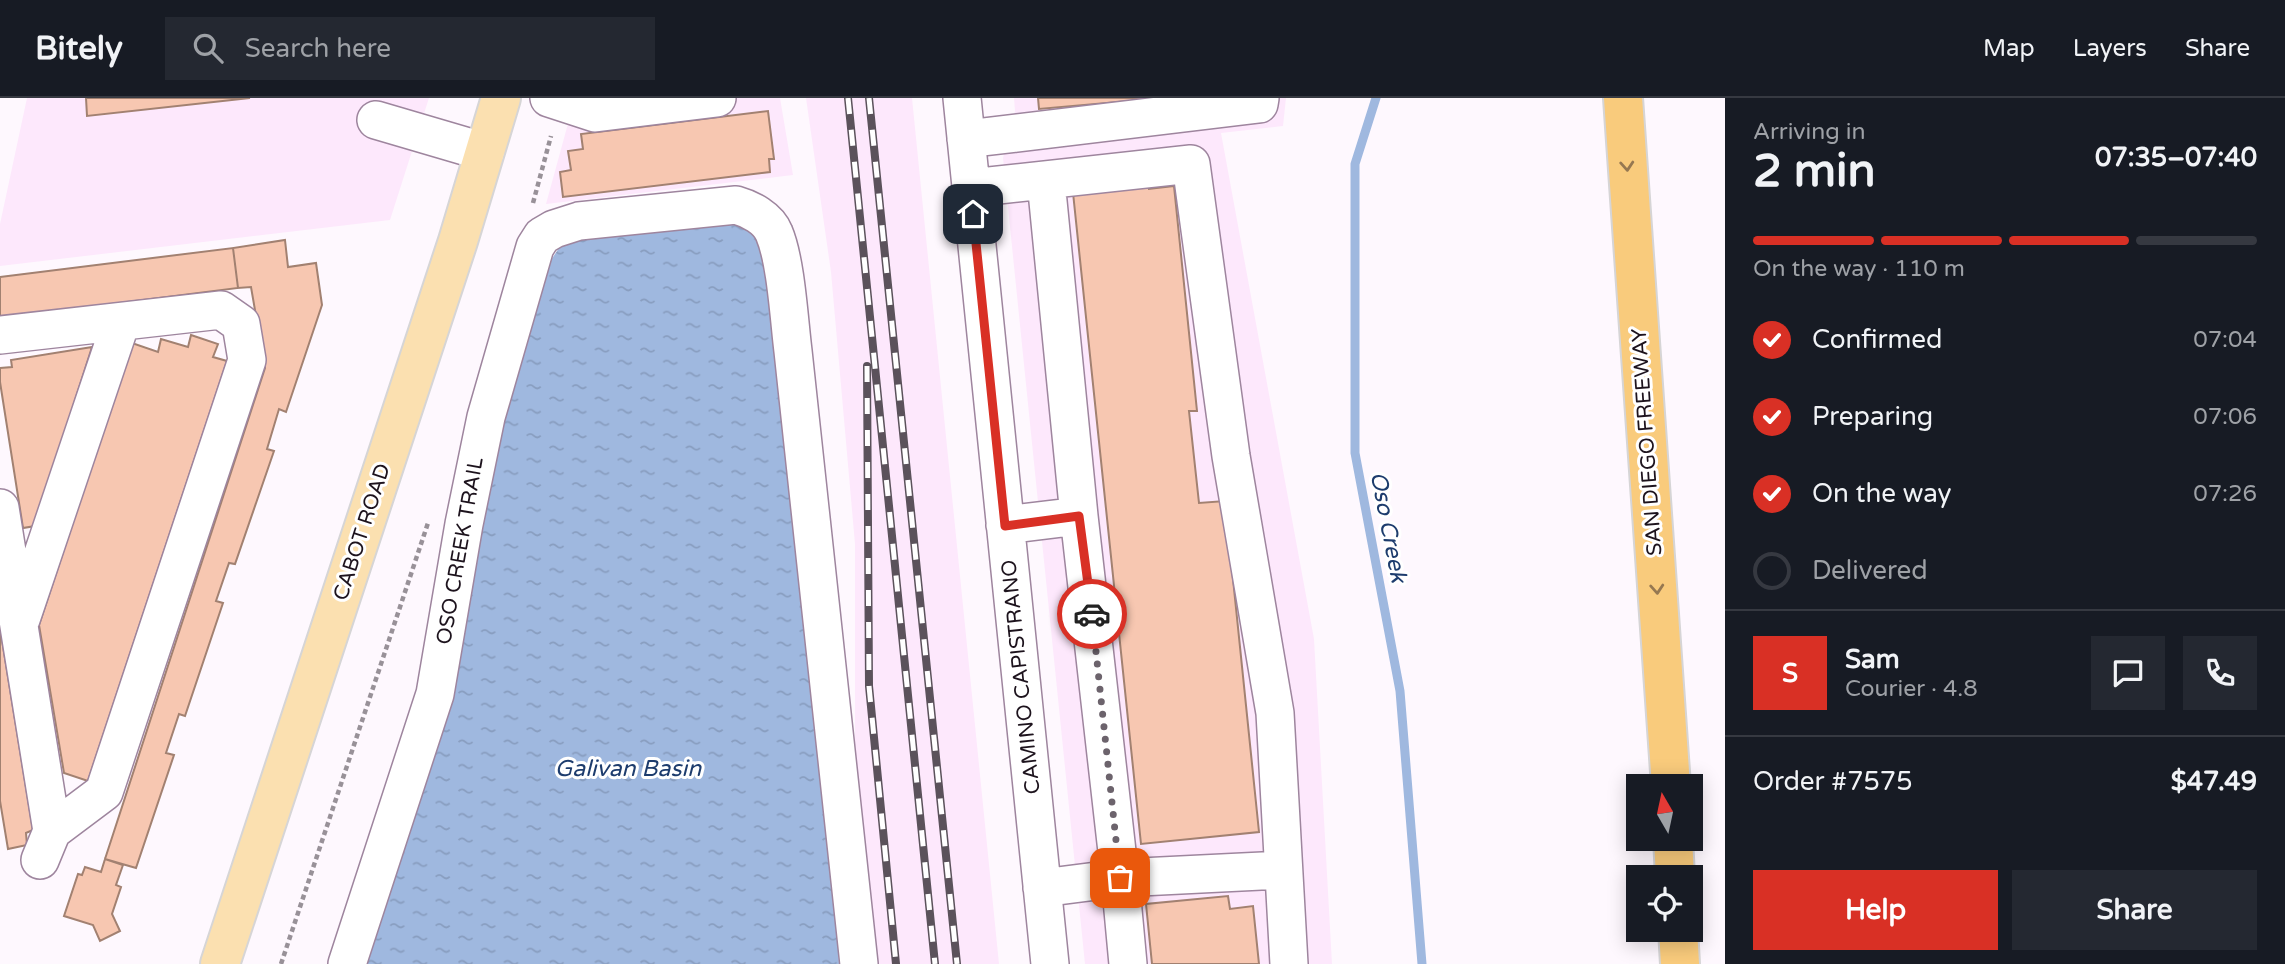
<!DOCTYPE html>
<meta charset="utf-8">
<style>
:root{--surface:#171b24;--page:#242831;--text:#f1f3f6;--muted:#9ea1a6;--line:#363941;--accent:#d93025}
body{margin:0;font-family:"Varela Round",sans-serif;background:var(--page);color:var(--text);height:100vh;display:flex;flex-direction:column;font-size:26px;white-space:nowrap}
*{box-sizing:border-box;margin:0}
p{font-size:23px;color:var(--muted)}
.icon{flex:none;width:38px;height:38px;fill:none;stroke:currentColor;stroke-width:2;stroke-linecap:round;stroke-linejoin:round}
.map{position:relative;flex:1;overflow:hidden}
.details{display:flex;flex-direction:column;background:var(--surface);width:560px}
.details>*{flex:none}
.needle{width:46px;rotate:351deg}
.fabs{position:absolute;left:1626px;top:676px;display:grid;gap:14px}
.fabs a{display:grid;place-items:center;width:77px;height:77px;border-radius:0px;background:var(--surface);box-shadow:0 4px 18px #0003;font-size:35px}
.pin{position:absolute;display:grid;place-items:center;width:60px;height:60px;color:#fff;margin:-30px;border-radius:14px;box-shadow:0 4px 10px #0006}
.courier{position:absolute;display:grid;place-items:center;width:70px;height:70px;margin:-35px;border:5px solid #d93025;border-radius:50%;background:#fff;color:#222;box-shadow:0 2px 9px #0007}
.headline em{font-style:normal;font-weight:700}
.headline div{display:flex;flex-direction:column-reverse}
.headline{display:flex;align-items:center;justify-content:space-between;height:119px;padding:0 28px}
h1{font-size:46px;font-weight:700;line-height:52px}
.bar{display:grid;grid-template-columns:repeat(4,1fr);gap:10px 7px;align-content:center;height:84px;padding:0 28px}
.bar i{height:9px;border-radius:5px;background:var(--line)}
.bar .current{background:var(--accent)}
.bar p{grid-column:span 4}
.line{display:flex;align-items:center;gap:18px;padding:0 28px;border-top:2px solid var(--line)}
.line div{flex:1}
.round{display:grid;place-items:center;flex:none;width:74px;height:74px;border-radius:0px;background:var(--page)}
ol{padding:0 28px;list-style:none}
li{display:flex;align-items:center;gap:21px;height:77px}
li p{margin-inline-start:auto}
li .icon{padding:7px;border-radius:50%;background:var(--accent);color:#fff;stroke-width:4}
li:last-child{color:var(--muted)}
li i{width:38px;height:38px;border:4px solid var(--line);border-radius:50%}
.cta{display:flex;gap:14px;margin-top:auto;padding:14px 28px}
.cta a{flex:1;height:80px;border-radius:0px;background:var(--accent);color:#fff;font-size:28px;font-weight:700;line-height:80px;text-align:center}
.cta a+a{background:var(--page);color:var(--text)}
header{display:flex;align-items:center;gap:42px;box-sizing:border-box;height:98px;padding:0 35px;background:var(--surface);border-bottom:2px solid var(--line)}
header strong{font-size:33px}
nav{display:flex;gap:38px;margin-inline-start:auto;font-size:24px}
.search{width:490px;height:63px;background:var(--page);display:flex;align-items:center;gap:18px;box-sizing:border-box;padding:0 24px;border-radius:0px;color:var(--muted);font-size:26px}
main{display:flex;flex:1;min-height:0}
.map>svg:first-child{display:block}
</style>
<header>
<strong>Bitely</strong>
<div class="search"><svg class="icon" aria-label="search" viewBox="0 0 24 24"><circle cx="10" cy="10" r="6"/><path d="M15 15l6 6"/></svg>Search here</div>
<nav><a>Map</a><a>Layers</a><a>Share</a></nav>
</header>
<main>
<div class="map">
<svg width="1725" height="866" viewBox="0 0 1725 866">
<defs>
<pattern id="water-ripples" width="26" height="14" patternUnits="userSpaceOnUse" patternTransform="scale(1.75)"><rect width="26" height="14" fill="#9fb8df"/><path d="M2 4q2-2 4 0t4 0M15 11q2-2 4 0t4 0" fill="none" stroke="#889dbf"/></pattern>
</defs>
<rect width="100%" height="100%" fill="#fef8fe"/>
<path fill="#fde8fc" d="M27,0H429L390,122L0,168V126Z
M575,0H780L793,77L546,106Z
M806,0H912L999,866H868L855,704V446L831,174Z
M1014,0H1286L1283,28L1221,35L1314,541L1332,866H1085L1003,60L1015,13Z"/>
<path fill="url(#water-ripples)" d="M729,117L767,147L834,747L839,866H360L495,330L549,165L561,147L584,136Z"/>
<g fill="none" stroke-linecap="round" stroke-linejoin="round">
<path stroke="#9fb8df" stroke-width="9" d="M1376,0L1355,66V355L1400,593L1422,866"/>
</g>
<path fill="#f7c7b1" stroke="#a28171" stroke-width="2" d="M86,0H250L87,18Z
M1038,0H1163L1039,11Z
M768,13L774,61H769L770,74L563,99L560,74L571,72L568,53L583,51L581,36Z
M1148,77L1149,91L1174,88L1197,313H1189L1199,405L1225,403L1259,734L1141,746L1072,85Z
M285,142L288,169L316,165L322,207L286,314L279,311L267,351L274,353L235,466L229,465L216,503L223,505L185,618L179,616L166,655L174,657L136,770L105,761L265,270L251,189L238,190L233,150Z
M233,150L238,190L0,220V179Z
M191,237L218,246L213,259L227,263L88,683L64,675L39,527L132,245L158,254L161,241L188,249Z
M92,249L35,428L23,430L0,284V270L12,269L11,262Z
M0,530L33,732L26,735L27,747L8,751L0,703Z
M105,761L123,767L116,787L121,789L112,816L120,833L100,843L93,827L64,818L78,776L82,777L85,769L101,774Z
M1228,798L1230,811L1253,808L1259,866H1152L1146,806Z"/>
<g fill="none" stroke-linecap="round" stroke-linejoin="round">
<g stroke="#9e859e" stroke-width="40">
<path id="minor" d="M549,0L595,15L717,0
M962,0L1050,866
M376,22L485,54
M966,41L1259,6L1260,0
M1046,83L1079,418
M971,90L1191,66L1231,358L1275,615L1289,866
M0,237L221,212L241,226L247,262L104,694L52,733L40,762
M0,410L52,733
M1005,427L1079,418L1120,780L1283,772
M21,521L121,224
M1042,790L1120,780L1128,866
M347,866L435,596L464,426L486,319L535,149L542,138L554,131L579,123L736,107C750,111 768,120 774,135C786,163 789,221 793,253L859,866"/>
</g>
<g stroke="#d6d5d6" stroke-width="42">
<path id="major" d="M220,866L458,143L501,0"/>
</g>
<g stroke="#d6d5d6" stroke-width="42">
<path id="highway" d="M1623,0L1671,688
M1673,740L1675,779
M1678,831L1680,866"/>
</g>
<path stroke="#989198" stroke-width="4.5" stroke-dasharray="5 3.5" stroke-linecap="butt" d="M533,105L551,38
M281,866L428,425"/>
<use href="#minor" stroke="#fff" stroke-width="37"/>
<use href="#major" stroke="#fbe0b0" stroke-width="38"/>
<use href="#highway" stroke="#f9cb7c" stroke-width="38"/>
<g stroke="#5b525b" stroke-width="8">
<path id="rail" d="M848,0L935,866
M869,0L957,866
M867,268L869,588L896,866"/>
</g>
<use href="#rail" stroke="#fff" stroke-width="5" stroke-dasharray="16" stroke-linecap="butt"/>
</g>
<defs><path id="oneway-chevron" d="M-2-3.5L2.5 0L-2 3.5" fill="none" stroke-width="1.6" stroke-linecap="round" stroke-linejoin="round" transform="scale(1.75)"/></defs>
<g stroke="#967851">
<use href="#oneway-chevron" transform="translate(1627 68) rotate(86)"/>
<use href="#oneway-chevron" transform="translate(1657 491) rotate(86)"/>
</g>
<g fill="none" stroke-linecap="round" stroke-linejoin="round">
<path stroke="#6c636c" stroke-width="7" stroke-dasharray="0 12.6" d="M1092,516L1120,780"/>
<path stroke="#d93025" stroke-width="9" d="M973,116L1005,428L1079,418L1092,516"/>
</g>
<g text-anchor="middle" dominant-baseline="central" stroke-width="6" stroke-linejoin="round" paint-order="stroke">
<g font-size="21" fill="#1d131d" stroke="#fff">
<text transform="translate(1647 344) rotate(-94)">SAN DIEGO FREEWAY</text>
<text transform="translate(362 434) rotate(-72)">CABOT ROAD</text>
<text transform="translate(460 453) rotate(-80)">OSO CREEK TRAIL</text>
<text transform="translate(1021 579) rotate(-96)">CAMINO CAPISTRANO</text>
</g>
<g font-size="23" font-style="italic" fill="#1d3c6d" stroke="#fff">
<text transform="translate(1388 429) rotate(79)">Oso Creek</text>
<text x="628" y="671">Galivan Basin</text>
</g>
</g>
</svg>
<div class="fabs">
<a><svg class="needle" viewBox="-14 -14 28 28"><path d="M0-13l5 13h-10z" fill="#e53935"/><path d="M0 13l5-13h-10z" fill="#9ea1a6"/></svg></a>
<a><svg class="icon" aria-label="locate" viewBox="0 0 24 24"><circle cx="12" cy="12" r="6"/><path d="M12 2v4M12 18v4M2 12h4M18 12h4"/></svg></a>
</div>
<div class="pin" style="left:1120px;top:780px;background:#ea580c"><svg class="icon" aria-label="bag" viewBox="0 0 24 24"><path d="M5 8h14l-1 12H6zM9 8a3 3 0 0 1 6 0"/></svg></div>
<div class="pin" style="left:973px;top:116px;background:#1f2937"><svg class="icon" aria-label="home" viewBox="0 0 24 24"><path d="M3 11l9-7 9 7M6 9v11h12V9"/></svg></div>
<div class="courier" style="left:1092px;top:516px"><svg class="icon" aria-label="car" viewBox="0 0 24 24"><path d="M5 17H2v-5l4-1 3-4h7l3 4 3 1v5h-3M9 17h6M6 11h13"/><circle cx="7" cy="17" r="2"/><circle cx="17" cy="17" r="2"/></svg></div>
</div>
<section class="details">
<div class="headline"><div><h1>2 min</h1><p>Arriving in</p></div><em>07:35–07:40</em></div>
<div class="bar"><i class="current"></i><i class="current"></i><i class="current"></i><i></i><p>On the way · 110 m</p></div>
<ol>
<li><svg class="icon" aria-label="check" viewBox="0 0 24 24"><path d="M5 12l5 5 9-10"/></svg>Confirmed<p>07:04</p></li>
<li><svg class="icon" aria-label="check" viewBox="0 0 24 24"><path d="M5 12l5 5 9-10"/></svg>Preparing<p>07:06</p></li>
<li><svg class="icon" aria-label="check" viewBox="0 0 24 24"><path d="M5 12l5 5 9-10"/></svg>On the way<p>07:26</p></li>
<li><i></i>Delivered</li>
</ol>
<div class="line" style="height:126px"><b class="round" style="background:var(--accent);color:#fff">S</b><div><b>Sam</b><p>Courier · 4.8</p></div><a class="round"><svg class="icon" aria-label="chat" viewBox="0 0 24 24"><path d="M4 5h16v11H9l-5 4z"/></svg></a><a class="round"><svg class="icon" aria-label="phone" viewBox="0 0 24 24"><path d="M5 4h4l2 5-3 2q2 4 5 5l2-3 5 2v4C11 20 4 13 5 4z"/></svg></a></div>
<div class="line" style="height:91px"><div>Order #7575</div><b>$47.49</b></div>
<div class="cta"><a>Help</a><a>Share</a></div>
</section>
</main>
